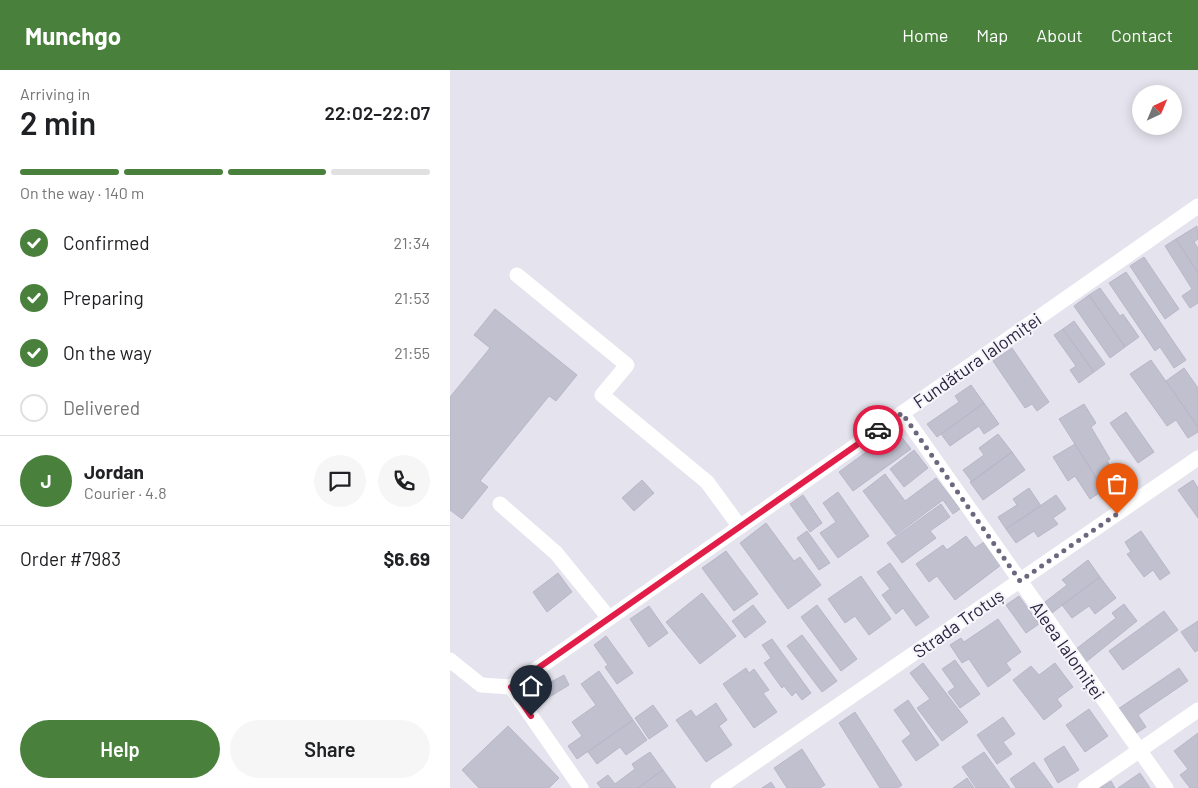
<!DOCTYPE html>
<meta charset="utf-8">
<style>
:root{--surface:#fff;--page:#f6f6f6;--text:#202124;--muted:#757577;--line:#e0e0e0;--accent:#49813c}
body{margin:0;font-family:Barlow,sans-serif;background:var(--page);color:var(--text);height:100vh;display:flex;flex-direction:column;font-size:19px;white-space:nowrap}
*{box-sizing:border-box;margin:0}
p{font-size:16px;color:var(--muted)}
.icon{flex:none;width:28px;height:28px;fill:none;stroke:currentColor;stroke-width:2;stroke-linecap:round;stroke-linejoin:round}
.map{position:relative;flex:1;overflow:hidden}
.details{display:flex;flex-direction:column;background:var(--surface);width:450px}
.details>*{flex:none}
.needle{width:32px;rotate:44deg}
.fabs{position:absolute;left:682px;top:15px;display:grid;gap:10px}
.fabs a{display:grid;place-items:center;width:50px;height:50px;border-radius:50%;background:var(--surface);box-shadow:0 2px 12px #0003;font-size:25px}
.pin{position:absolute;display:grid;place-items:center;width:42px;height:42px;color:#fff;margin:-51px -21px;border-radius:50% 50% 50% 0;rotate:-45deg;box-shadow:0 0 5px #0007}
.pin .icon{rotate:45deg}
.courier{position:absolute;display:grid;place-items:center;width:50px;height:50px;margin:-25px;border:4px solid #e11d48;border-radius:50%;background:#fff;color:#222;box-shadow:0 1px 6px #0007}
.overview em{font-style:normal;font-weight:600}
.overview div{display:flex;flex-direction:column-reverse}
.overview{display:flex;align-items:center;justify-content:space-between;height:85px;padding:0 20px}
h1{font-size:32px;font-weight:600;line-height:38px}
.bar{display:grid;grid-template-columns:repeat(4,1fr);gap:8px 5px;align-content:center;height:60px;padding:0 20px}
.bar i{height:6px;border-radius:4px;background:var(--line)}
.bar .on{background:var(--accent)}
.bar p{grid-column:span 4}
.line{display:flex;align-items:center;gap:12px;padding:0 20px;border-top:1px solid var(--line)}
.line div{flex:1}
.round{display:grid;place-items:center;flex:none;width:52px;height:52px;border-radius:26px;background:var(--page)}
ol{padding:0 20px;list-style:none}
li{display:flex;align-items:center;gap:15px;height:55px}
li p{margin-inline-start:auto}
li .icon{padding:5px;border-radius:50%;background:var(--accent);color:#fff;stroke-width:4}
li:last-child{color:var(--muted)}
li i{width:28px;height:28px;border:2px solid var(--line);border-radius:50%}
.action{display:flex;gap:10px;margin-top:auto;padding:10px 20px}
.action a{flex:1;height:58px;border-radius:30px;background:var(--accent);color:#fff;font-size:20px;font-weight:600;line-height:58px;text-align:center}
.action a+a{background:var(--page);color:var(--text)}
header{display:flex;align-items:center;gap:30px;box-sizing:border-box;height:70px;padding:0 25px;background:var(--accent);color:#fff}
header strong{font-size:24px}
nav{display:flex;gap:28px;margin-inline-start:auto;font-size:18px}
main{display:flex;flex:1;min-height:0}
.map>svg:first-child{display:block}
</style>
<header>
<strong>Munchgo</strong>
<nav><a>Home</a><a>Map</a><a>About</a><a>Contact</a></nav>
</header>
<main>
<section class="details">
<div class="overview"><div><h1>2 min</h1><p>Arriving in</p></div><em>22:02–22:07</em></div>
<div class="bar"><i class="on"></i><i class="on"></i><i class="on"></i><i></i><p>On the way · 140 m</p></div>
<ol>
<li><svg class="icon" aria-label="check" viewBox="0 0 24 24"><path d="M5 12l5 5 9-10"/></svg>Confirmed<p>21:34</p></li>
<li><svg class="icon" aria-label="check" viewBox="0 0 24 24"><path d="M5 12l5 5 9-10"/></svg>Preparing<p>21:53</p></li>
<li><svg class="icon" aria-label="check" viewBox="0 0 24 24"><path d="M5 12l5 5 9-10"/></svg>On the way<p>21:55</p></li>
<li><i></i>Delivered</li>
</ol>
<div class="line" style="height:90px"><b class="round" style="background:var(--accent);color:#fff">J</b><div><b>Jordan</b><p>Courier · 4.8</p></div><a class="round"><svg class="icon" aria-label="chat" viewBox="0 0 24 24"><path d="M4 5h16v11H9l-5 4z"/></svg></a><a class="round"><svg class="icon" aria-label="phone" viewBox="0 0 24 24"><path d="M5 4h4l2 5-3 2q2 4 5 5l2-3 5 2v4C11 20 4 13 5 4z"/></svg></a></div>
<div class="line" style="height:65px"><div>Order #7983</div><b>$6.69</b></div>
<div class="action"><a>Help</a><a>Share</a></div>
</section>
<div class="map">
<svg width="748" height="718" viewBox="0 0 748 718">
<rect width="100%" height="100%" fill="#e5e4ee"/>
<path fill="#c1c0cf" stroke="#b9b6c8" d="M747,156L748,169L744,172L748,178V203L726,169Z
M726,169L748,203V233L740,238L732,226L742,219L715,176Z
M694,187L729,239L715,249L680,196Z
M676,202L736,290L724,298L710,277L705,281L659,213Z
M650,218L670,246L673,244L689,267L675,277L639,225Z
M639,225L675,277L660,288L624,236Z
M45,239L127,305L106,331L99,326L30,411L38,417L12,449L0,440V327L40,278L24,265Z
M624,251L655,294L644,302L613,259Z
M613,259L644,302L629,313L620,300L626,296L604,265Z
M562,278L599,332L587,341L582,334L575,338L543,291Z
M701,290L748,357V362L738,368L726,350L717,356L680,304Z
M734,298L748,318V357L716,311Z
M521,315L534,333L487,367L477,354L509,332L505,326Z
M534,333L549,354L534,364L529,356L500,376L491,364Z
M634,334L646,353L641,357L660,389L657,391L669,410L654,420L609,349Z
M676,342L704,382L688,393L660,353Z
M446,360L461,379L403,421L389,402Z
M548,364L562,382L522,412L513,400L534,385L529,378Z
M625,374L654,420L640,429L625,406L618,411L603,387Z
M464,380L478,398L454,417L440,399Z
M562,382L575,400L533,430L520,412Z
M435,404L455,431L486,408L510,439L503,444L493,430L446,465L413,421Z
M192,410L204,423L184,441L172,428Z
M743,410L748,418V448L728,420Z
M579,418L591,436L556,459L548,447L567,435L563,429Z
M388,422L419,466L388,488L370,463L386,452L373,433Z
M353,425L372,453L360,462L340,434Z
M606,425L616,439L603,448L608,454L588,467L584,461L566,473L556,459Z
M491,434L500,447L480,461L486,468L452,493L437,473Z
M316,453L344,491L350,487L371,515L338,539L290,473Z
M357,461L380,493L369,500L347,468Z
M691,461L720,503L710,510L703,500L694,507L677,484L681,482L675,472Z
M516,466L525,478L534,472L551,495L505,530L487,506L479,512L466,494L493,475L497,480Z
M276,481L308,524L284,541L252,498Z
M638,490L650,507L602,543L595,532L617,515L612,510Z
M440,493L479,547L466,556L453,538L446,544L432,525L440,519L427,502Z
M108,503L122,522L97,542L83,522Z
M411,506L441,549L419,565L405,546L395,553L378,529Z
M650,507L666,528L645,544L639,536L622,548L612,535Z
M252,523L286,566L250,594L216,552Z
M569,526L589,554L576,563L556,535Z
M674,534L687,551L636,592L626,579L666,548L662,543Z
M303,535L316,552L295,568L282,551Z
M367,535L407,589L391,601L351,547Z
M199,536L218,563L199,577L180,549Z
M714,541L728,560L673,600L659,581Z
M548,549L571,582L556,593L561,600L538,617L519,589L512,593L500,575L511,568L514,572Z
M748,551V580L745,582L731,562Z
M352,565L387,611L372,622L337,576Z
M156,566L183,603L167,614L155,597L158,595L144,575Z
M322,569L361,623L352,630L346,622L342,626L334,616L332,618L314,593L321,588L312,575Z
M505,590L530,624L510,638L498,622L505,617L492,599Z
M473,593L518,652L492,671L467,638L480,629L460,603Z
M605,593L623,617L607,629L612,636L594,650L563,610L581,596L589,605Z
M296,598L299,603L304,599L319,620L313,623L327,642L304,658L273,614Z
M729,598L738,611L688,645L696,657L685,664L668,639Z
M149,601L183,650L127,689L118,676L132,666L122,652L146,635L131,614Z
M114,605L119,615L96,629L90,618Z
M458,630L489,675L466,691L452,671L461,664L444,640Z
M266,633L277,650L269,656L282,675L256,692L226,650L241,640L246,647Z
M203,635L218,656L199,669L185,648Z
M639,639L658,666L635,682L616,655Z
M405,642L452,715L448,718H430L389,653Z
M553,647L565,664L553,672L562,684L547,694L527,665Z
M183,650L197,670L176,685L170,677L147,694L138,682Z
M58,656L109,708L99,718H29L12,700Z
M748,663V718H740L730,705L738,699L724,681Z
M614,676L629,700L608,713L594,689Z
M352,679L375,715L370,718H337L324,698Z
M200,682L213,700L188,718H151L147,713L158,705L165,714L185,699L182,694Z
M534,682L560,718H526L512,697Z
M584,692L603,718H566L560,709Z
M213,700L226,718H188Z
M690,703L700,718H668Z
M517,708L524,718H503Z
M661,711L665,718H650Z
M321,712L325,718H312Z"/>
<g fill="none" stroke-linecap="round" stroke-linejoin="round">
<path stroke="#fff" stroke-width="15" d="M67,205L177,295L152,325L257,412L290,457
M452,343L716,718
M50,434L106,483L159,548
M0,590L31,615L61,617
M61,617L748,136
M61,617L131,718
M268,718L748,388
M635,718L748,640"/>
</g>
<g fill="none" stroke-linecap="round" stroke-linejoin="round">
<path stroke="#6c677e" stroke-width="5" stroke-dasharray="0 9" d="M428,360L452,343L570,511L667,444"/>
<path stroke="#e11d48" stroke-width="6" d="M81,646L61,617L428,360"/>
</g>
<g text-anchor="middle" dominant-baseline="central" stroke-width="4" stroke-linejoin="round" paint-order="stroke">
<g font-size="18" fill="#2b2341" stroke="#f6f5fa">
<text transform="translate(527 290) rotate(-35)">Fundătura Ialomiței</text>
<text transform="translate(508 553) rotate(-35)">Strada Trotuș</text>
<text transform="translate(618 580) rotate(55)">Aleea Ialomiței</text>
</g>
</g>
</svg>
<div class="fabs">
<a><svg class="needle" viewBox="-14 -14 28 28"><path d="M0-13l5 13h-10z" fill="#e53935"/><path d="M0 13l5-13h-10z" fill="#757577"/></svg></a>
</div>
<div class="pin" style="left:667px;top:444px;background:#ea580c"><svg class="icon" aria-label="bag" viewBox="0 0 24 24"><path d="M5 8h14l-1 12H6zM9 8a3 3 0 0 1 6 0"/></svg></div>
<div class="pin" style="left:81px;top:646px;background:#1f2937"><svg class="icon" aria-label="home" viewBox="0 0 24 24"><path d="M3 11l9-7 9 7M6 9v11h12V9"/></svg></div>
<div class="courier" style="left:428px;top:360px"><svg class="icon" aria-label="car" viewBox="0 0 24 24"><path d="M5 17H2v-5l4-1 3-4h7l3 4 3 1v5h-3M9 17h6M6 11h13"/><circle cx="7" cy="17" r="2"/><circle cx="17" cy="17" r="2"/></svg></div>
</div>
</main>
